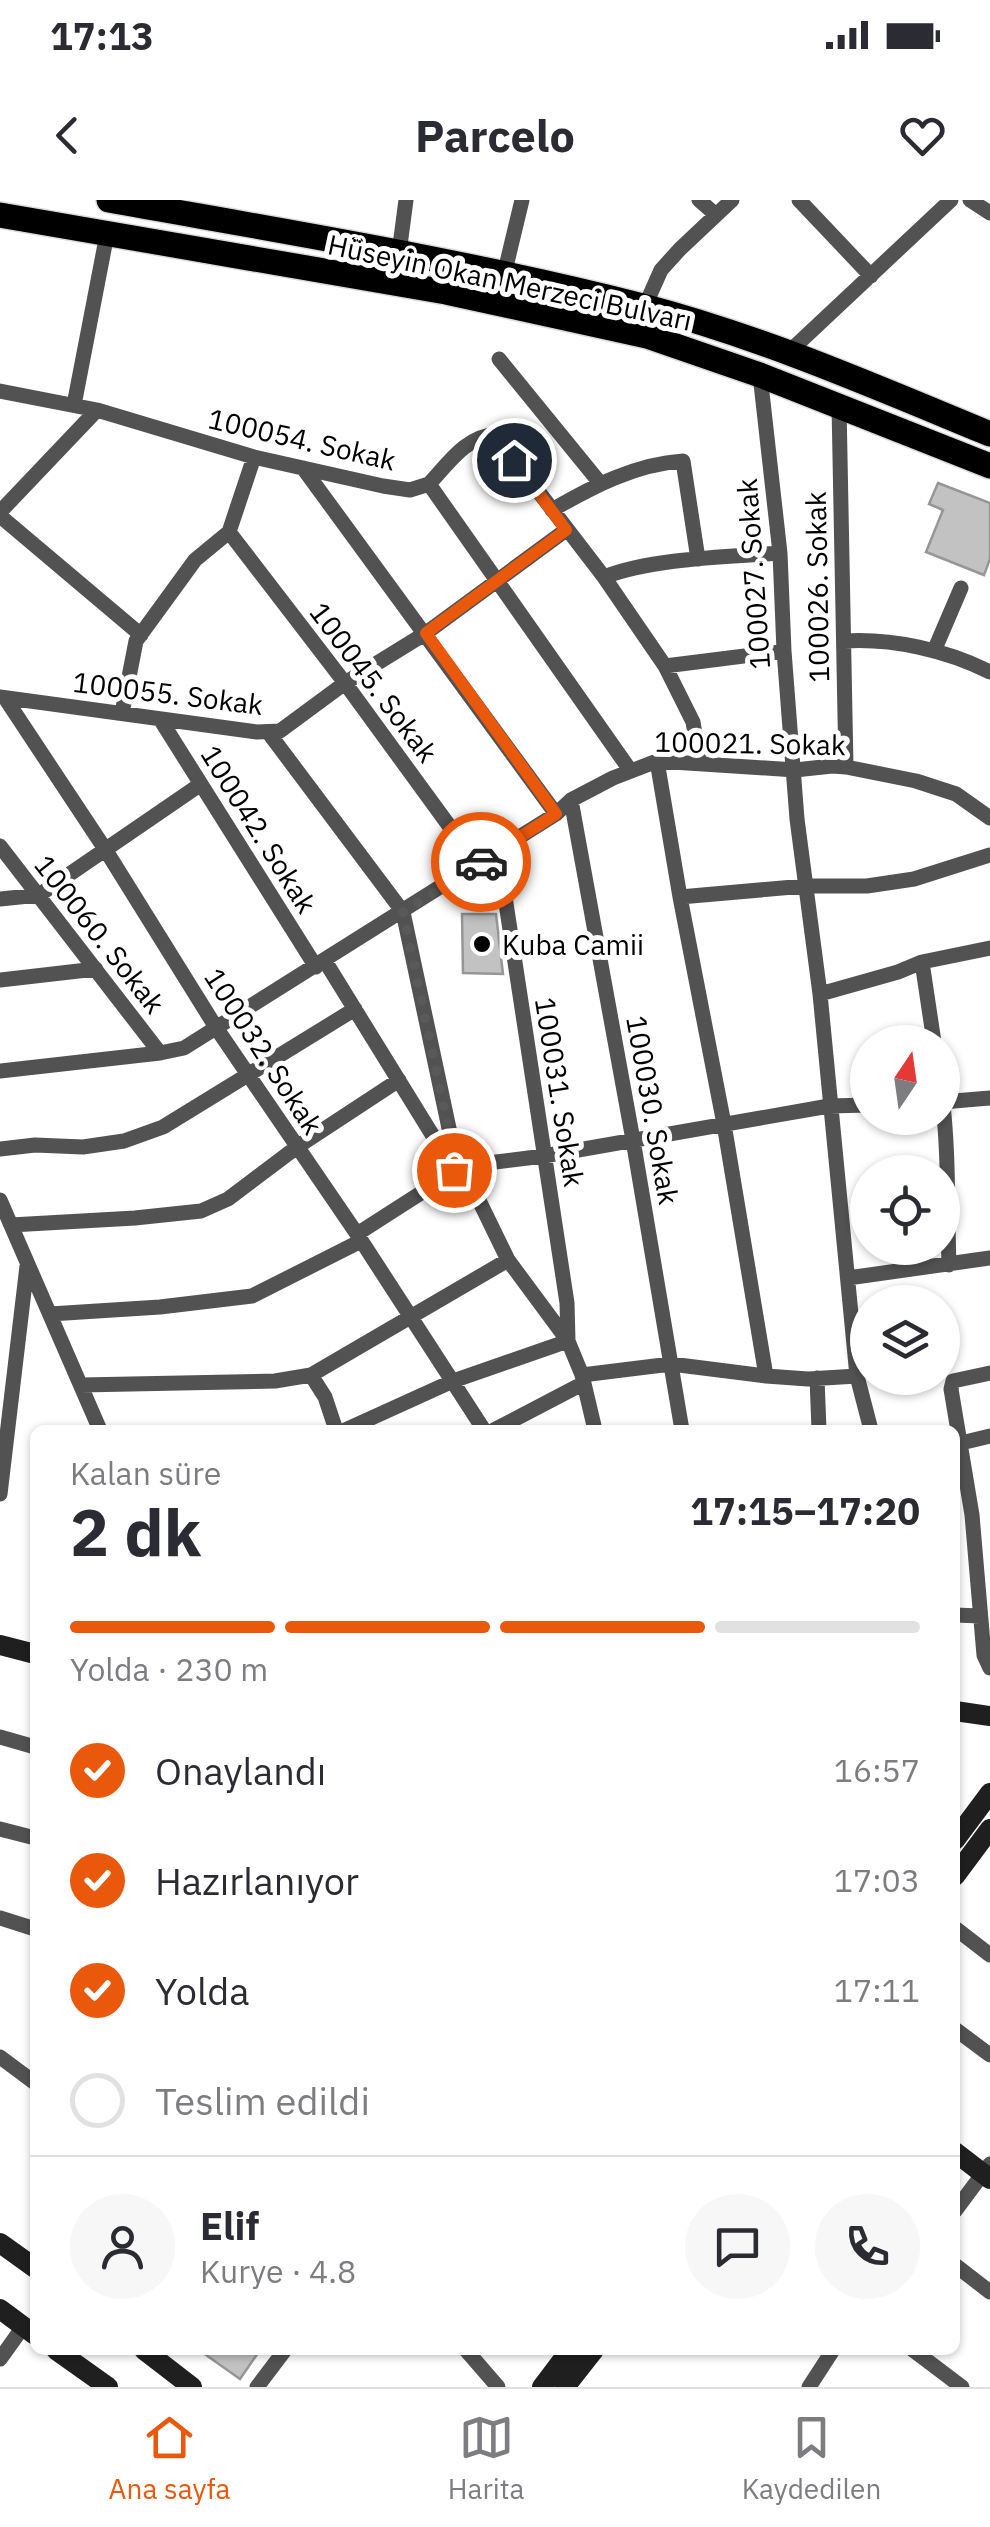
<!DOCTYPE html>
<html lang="tr">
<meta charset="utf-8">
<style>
:root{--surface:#fff;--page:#f7f7f7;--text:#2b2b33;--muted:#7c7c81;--line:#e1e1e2;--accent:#ea580c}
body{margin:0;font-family:"IBM Plex Sans",sans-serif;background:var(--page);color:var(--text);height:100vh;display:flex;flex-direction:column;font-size:38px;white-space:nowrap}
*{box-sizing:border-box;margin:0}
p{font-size:32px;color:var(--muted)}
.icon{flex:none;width:55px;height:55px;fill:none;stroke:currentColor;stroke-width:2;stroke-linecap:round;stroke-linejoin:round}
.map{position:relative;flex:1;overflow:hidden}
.panel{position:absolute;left:30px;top:1225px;width:930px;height:930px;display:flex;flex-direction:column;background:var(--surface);border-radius:15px;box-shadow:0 2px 8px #0004}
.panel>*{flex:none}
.needle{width:65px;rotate:13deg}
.fabs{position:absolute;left:850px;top:825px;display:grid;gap:20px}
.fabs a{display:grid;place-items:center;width:110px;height:110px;border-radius:50%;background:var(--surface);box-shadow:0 2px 8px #0004;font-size:50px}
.pin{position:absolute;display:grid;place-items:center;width:85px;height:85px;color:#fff;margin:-42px;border:5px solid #fff;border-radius:50%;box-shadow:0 2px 10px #0007}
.courier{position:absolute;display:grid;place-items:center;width:100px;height:100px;margin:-50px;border:8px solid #ea580c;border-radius:50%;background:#fff;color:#222;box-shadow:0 2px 12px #0007}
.headline em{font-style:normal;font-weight:700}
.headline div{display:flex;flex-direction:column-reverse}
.headline{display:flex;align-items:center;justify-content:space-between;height:170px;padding:0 40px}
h1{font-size:65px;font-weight:700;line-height:75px}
.bar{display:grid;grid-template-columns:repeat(4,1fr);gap:15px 10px;align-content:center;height:120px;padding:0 40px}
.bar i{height:12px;border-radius:8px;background:var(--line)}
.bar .selected{background:var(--accent)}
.bar p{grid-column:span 4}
.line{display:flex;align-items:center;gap:25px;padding:0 40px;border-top:2px solid var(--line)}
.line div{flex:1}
.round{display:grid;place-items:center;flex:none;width:105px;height:105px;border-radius:52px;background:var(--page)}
ol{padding:0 40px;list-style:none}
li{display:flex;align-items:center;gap:30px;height:110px}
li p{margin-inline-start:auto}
li .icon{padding:10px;border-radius:50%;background:var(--accent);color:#fff;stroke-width:4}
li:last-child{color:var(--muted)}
li i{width:55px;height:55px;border:5px solid var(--line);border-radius:50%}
.status{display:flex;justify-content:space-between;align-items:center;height:70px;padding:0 50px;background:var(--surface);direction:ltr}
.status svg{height:28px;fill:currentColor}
header{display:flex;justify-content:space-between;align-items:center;height:130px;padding:0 40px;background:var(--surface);font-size:45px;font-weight:700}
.menu{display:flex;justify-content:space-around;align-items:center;height:140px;border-top:2px solid var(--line);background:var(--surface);font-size:28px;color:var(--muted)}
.menu a{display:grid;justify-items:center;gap:5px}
.menu .selected{color:var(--accent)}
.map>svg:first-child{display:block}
</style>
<div class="status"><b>17:13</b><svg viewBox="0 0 49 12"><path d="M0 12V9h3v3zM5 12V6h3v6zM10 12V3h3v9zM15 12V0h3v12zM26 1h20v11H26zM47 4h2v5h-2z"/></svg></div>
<header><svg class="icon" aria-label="back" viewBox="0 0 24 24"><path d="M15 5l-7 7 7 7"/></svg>Parcelo<svg class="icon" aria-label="heart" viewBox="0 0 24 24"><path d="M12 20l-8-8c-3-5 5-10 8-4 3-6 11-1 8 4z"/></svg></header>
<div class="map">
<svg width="990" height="2187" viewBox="0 0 990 2187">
<rect width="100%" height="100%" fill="#fff"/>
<path fill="#c2c2c2" stroke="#969696" stroke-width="2.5" d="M938,283L990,303V359L984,375L926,352L943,310L929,304Z
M462,714H496L503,774L463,773Z
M199,2150H260L240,2179Z"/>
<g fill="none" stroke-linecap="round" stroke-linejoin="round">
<g stroke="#dbdbdb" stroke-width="28">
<path id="primary" d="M109,0C287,32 467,61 643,106C762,137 876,187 990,234
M0,15L446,92L647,136L760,175L990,266"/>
</g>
<path stroke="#525252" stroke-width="15" d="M699,0L716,15
M799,0L871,76
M970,0L990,13
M399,53L406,0
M504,75L522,0
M645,106L661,70L680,49L732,0
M789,152L951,0
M499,159L600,283
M760,175L780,353L784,451L797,619L820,794L857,1176L871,1230
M0,191L97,210L254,257L383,286L410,290L429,284
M74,205L107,34
M839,205L846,567
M303,268L556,614
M429,284C447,265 467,235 495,235L604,377L665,466L693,522L700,564
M429,284L630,570
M552,310C592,287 635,264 683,261L698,359
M0,312L97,210
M0,316L141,435
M229,332L345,483L477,664
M604,377C653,358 727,357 780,353
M844,441C892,438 946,450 990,472
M934,451L961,388
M665,466L784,451
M0,497L257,532L280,531L345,483L426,433L566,330
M5,498L105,649L217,829L357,1034L484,1230
M122,513L136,441L195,360L229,332L254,257
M160,519L316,767
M268,532L403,712L453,947L508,1060L568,1141L582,1175L595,1230
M657,561L680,697L724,924L766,1176
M571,600L633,940L682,1230
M0,646L160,853
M680,697L805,686H867L914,679L990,655
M0,699L39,695L201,584
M325,761L454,970
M0,780L96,769
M820,794L898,772L922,762
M934,842L922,762L990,748
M0,871L160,853L184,848L556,614L571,600L613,578L657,561L795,570L832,566L846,567L916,581L956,594L990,618
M942,896C949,952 947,1009 949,1065
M942,902L990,898
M0,949L35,945L83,947L124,941L163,927L355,809
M0,1000L100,1230
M11,1025L135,1018L201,1011L228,999L297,947L399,880
M357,1034L463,966L544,956L829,906L868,905
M848,1078L990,1058
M50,1114L160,1107L252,1096L361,1041
M990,1173L953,1181L951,1189L972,1315L984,1455L990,1468
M311,1175L325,1197L336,1230
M582,1175L671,1164L766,1176L808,1179L857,1176
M817,1178L819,1230
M81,1185L275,1181L311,1175L508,1060
M345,1230L453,1181L568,1141L567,1103L498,651
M494,1230L584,1183
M961,1243L990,1236
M0,1294L27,1066
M955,1415L980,1416
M0,1537L35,1547
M0,1629L35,1638
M0,1718L35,1729
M955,1728L990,1755
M955,1829L990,1855
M0,1857L35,1883
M955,2011L990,1964
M955,2065L990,2092
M466,2150L498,2187
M913,2150L962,2187
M0,2159L23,2127
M257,2187L285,2150
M809,2187L833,2150"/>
<path stroke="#1f1f1f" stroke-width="20" d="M0,1445L35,1454
M955,1511L990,1516
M955,1640L990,1593
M955,1676L990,1629
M955,1952L990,1979
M0,2043L35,2068
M0,2109L35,2135
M56,2150L108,2187
M144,2150L192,2187
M542,2187L570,2150
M565,2187L594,2150"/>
<use href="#primary" stroke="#000" stroke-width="25"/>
</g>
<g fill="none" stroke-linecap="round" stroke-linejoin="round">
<path stroke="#595959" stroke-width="10" stroke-dasharray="0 18" d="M454,970L462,966L452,947L403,712L481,662"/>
<path stroke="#ea580c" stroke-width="12" d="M481,662L556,614L426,433L566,330L514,260"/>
</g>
<circle fill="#000" stroke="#fff" stroke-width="4" cx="482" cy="744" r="10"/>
<g text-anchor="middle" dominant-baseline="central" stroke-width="10" stroke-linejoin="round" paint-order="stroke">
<g font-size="28" fill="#000" stroke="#fff">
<text transform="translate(510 82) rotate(12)">Hüseyin Okan Merzeci Bulvarı</text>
<text transform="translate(302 239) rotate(13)">100054. Sokak</text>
<text transform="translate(753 374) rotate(-94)">100027. Sokak</text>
<text transform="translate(817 387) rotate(-91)">100026. Sokak</text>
<text transform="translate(374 482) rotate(53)">100045. Sokak</text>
<text transform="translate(168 493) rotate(7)">100055. Sokak</text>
<text transform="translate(750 543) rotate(1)">100021. Sokak</text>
<text transform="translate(259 629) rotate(58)">100042. Sokak</text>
<text transform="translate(100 734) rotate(52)">100060. Sokak</text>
<text transform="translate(264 851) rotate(57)">100032. Sokak</text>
<text transform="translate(560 892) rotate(81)">100031. Sokak</text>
<text transform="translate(653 910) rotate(80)">100030. Sokak</text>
</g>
<g font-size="28" fill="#000" stroke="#fff" text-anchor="start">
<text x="502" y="744">Kuba Camii</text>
</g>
</g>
</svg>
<div class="fabs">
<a><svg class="needle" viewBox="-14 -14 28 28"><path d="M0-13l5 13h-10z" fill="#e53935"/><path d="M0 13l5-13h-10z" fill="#7c7c81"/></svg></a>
<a><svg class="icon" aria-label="locate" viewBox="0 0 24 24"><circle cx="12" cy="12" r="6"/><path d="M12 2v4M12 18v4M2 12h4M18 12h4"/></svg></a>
<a><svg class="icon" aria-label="layers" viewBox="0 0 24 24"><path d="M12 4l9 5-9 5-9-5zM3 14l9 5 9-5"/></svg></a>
</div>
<div class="pin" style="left:454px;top:970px;background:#ea580c"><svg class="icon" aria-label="bag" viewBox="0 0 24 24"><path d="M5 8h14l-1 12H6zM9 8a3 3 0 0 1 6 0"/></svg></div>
<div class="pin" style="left:514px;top:260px;background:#1f2937"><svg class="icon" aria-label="home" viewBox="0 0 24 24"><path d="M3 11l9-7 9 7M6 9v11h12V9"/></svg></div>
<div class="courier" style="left:481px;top:662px"><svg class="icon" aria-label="car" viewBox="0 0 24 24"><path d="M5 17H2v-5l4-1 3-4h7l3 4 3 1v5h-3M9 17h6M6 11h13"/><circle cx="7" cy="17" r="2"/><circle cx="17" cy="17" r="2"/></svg></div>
<section class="panel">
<div class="headline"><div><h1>2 dk</h1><p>Kalan süre</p></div><em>17:15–17:20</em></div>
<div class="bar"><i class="selected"></i><i class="selected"></i><i class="selected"></i><i></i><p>Yolda · 230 m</p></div>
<ol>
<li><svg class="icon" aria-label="check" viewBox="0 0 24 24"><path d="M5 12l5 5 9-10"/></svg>Onaylandı<p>16:57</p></li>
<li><svg class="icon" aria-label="check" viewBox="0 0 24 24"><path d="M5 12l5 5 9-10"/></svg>Hazırlanıyor<p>17:03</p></li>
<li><svg class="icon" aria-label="check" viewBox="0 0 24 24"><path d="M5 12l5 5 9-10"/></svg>Yolda<p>17:11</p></li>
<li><i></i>Teslim edildi</li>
</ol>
<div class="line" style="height:180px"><a class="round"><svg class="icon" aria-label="person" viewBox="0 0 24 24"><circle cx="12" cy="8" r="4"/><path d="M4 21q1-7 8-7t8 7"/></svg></a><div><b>Elif</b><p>Kurye · 4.8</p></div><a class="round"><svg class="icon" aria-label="chat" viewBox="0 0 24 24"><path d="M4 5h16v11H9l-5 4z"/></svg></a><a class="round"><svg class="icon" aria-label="phone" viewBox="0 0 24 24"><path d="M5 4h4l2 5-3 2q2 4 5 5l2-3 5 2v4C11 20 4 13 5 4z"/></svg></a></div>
</section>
</div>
<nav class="menu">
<a class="selected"><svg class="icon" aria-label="home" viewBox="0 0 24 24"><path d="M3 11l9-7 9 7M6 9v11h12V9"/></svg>Ana sayfa</a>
<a><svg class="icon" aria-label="map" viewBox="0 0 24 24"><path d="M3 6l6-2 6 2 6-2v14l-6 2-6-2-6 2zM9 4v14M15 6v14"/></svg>Harita</a>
<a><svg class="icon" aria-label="saved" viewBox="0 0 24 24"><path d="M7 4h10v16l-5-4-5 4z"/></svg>Kaydedilen</a>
</nav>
